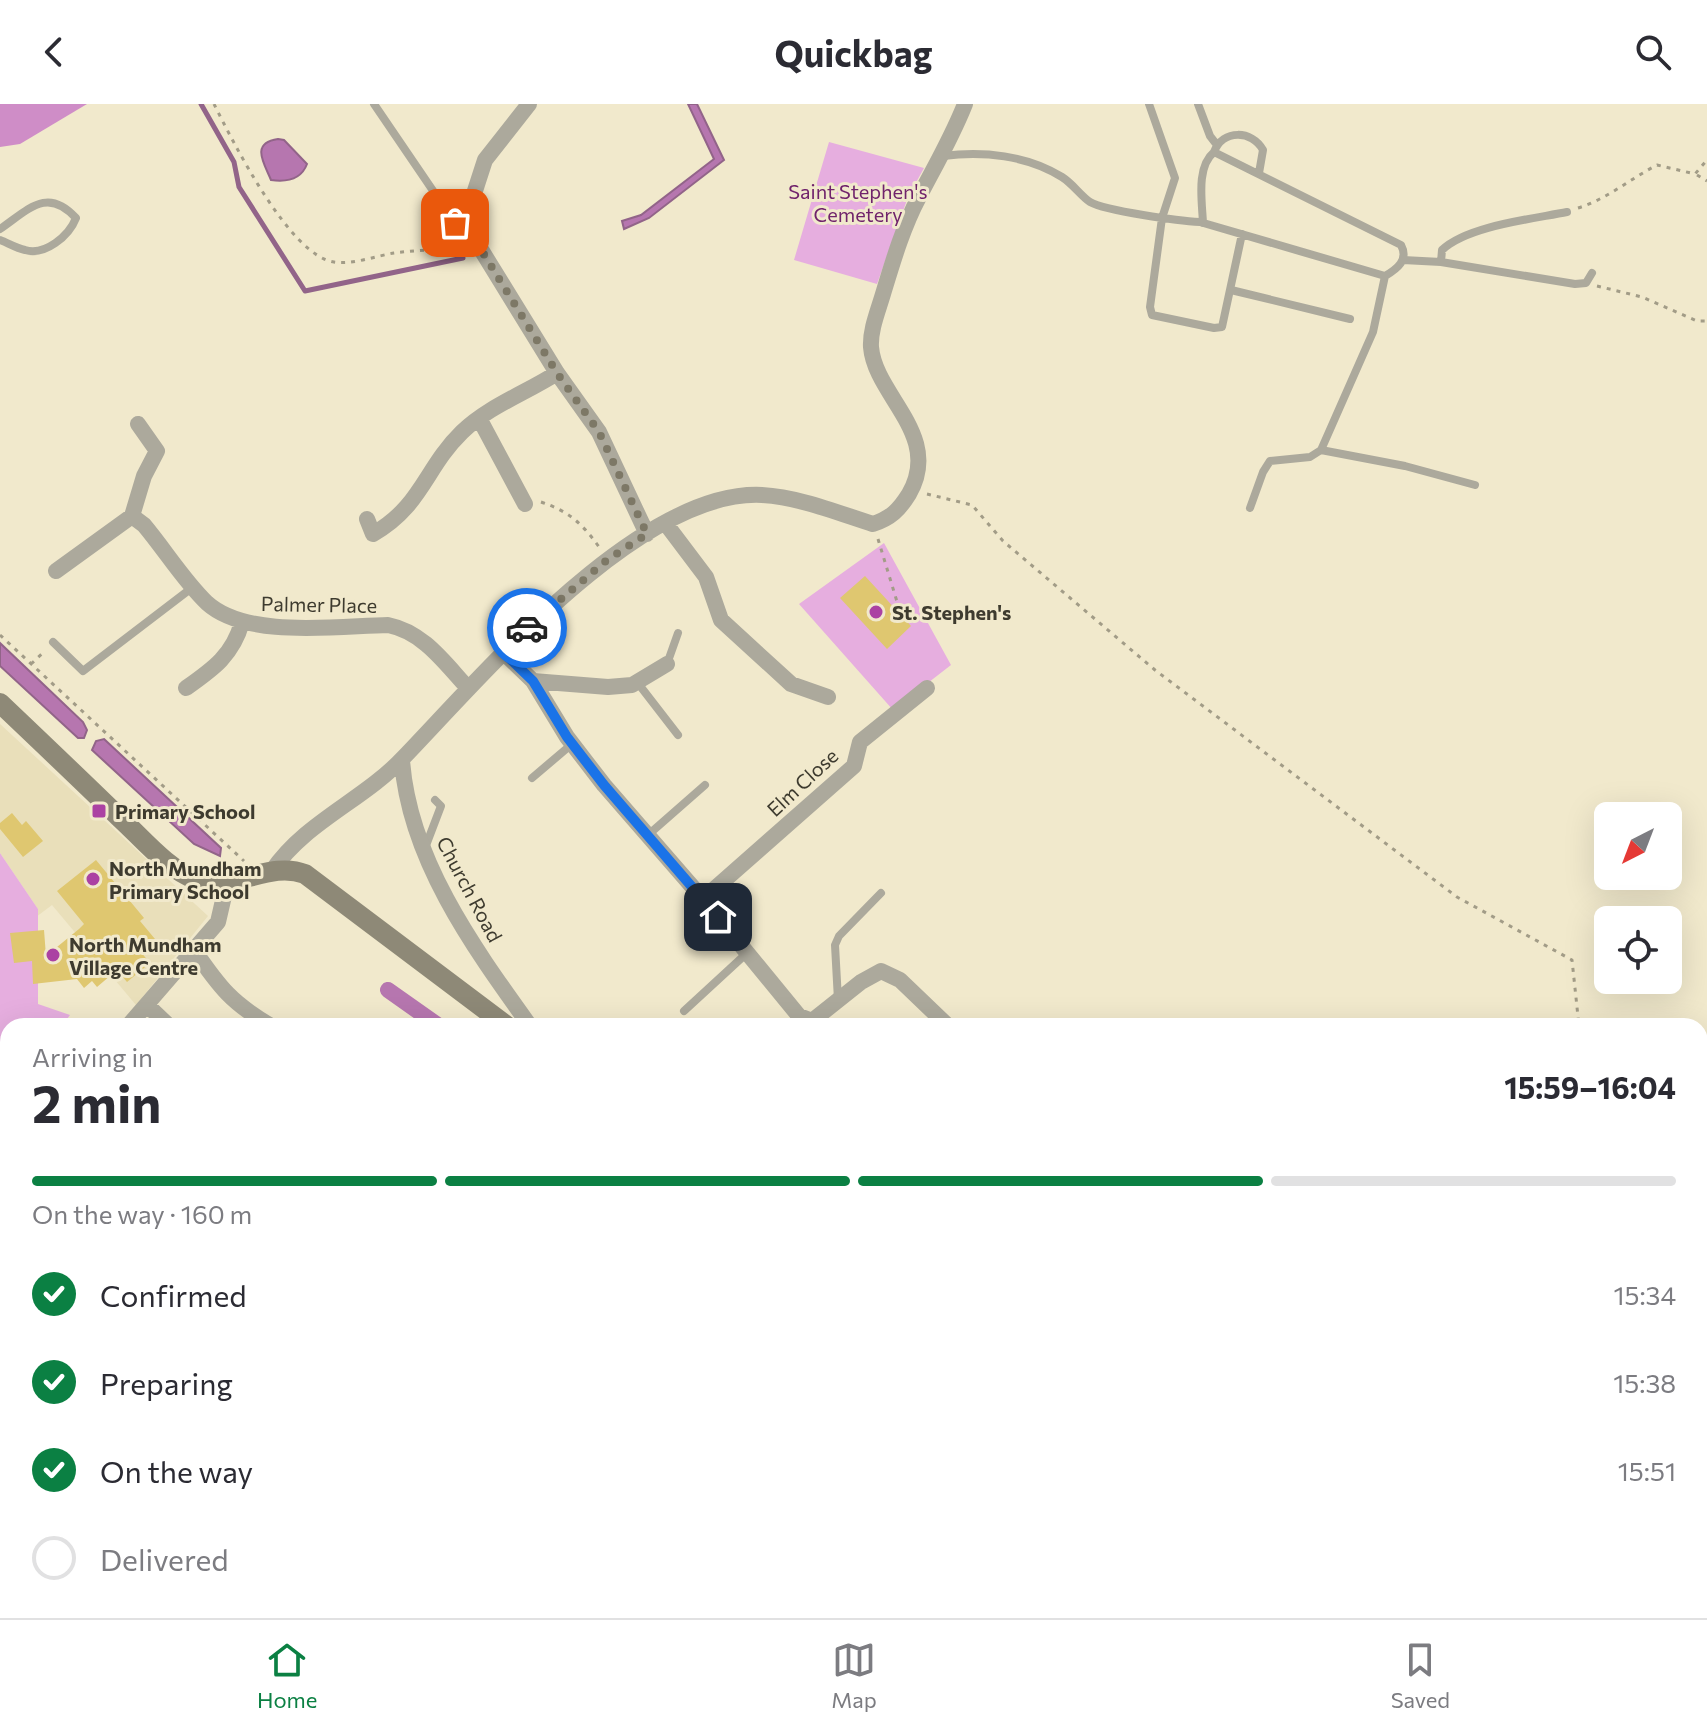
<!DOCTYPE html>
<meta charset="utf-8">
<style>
:root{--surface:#fff;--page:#f7f7f7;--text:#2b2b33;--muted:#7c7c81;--line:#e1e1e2;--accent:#0b8043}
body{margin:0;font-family:Commissioner,sans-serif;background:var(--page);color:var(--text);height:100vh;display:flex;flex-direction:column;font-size:30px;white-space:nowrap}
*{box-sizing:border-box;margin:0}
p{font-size:26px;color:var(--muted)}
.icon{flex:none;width:44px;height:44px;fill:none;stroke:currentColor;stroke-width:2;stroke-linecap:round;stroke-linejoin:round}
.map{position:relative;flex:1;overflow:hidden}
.side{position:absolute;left:0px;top:914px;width:1708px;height:600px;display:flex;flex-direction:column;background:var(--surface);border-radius:24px 24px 0 0;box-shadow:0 8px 32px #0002}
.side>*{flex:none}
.needle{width:52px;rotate:222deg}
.controls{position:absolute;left:1594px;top:698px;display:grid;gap:16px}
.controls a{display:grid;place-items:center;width:88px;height:88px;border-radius:12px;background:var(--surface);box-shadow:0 8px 32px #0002;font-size:40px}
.pin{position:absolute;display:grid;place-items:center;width:68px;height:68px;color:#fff;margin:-34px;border-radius:16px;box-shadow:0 4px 12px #0006}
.courier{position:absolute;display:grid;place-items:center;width:80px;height:80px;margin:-40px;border:6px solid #1a73e8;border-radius:50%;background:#fff;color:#222;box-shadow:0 2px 10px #0007}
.summary em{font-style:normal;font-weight:700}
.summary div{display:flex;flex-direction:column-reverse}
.summary{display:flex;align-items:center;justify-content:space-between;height:136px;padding:0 32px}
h1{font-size:52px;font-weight:700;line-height:60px}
.bar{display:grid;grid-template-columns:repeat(4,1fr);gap:12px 8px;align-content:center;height:96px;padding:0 32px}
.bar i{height:10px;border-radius:6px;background:var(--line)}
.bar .current{background:var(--accent)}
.bar p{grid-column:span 4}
ol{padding:0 32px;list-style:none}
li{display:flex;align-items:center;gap:24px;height:88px}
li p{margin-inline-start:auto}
li .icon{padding:8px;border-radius:50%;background:var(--accent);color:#fff;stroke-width:4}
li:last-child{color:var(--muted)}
li i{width:44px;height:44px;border:4px solid var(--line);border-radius:50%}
header{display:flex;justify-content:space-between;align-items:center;height:104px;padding:0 32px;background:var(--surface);font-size:36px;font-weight:700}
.dock{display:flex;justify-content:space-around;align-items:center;height:112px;border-top:2px solid var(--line);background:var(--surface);font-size:22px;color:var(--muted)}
.dock a{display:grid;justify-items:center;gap:4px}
.dock .current{color:var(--accent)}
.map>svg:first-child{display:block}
</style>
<header><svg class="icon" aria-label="back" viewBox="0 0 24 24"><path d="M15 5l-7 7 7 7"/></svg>Quickbag<svg class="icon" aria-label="search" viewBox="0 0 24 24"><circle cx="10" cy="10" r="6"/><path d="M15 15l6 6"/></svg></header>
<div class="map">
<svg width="1707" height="1514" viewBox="0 0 1707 1514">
<rect width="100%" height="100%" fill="#f1e9cc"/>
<path fill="#e9dfba" d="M0,620L208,812L136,901L52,801L36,813L38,805L0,749Z"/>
<path fill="#e6aedf" d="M829,38L924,64L908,93L877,180L794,156Z
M884,439L951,561L893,606L799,500Z
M0,749L38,805V900L70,911L62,922H8V990L0,1000Z"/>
<path fill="#cf8dc7" d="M0,0H87L20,40L0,43Z"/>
<path fill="#b676af" stroke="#926489" stroke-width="2" d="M688,0H697L724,56L649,114L624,125L622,117L641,111L714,55Z
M278,35L284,36L307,60C301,76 285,78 271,76C264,59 250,39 278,35Z
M0,539L83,618L87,626L84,634H78L0,562Z
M104,635L221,744L220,752L194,740L92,646L96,637Z"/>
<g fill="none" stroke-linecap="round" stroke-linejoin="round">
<path stroke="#926489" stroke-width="5" d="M201,0L234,58L239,83L305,187L463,154"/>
<path stroke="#b676af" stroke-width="16" d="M388,886L439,922
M1122,1506L1129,1514"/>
</g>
<path fill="#dfc770" d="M865,472L911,522L887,545L840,494Z
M12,709L22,721L26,717L43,737L23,753L0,725V719Z
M96,756L144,814L140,817L155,835L140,847L150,859L127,878L117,866L97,883L92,877L84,884L77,875L33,880L32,857L14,859L10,829L44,826L46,852L79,825L84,820L57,787Z"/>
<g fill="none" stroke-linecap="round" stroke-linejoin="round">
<path stroke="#a29c87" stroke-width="3" stroke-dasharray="4 6" stroke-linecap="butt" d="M214,0C233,38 290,152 334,158C352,161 376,152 394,149C416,146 439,146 462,142
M1697,71L1707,77
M1578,104C1607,95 1630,75 1657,61L1695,70L1707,56
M1597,182L1642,193L1697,217H1707
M927,390L972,401L1003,437L1155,566L1457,793L1572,856L1579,922
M541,398C568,407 582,419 599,443
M878,435L898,501
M0,531L244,757
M31,560L45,547
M1700,1237L1707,1247"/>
<path stroke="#aca99c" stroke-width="8" d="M374,0L455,119L476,138
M1149,0L1175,74L1162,114L1150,203L1152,211L1214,224L1222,223L1242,130
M1198,0L1210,32L1217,41
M1214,48C1223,25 1252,26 1263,46L1259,69
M943,52C983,47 1027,51 1062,73C1073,80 1080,91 1090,98C1106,107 1179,117 1200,118L1385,172L1373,228L1321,346L1310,353L1270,357L1263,368L1250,404
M1203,119C1202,97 1196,63 1214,48L1401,141C1409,156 1397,165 1385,172
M0,125C28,106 47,82 76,114C69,132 45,152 25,146C16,144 8,139 0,136
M1403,156L1441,158L1575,180L1586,179L1592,169
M1441,158L1442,146C1467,122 1532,115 1567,108
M1231,186L1350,215
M1321,346L1405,362L1475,381
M53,538L83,567L193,483
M667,560L678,529
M637,578L678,631
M532,674L572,640
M648,731L705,681
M425,744L441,702L435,696
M838,896L835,841L839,832L881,789
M684,907L747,849"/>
<path stroke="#aca99c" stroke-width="16" d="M529,0L485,56L472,96L477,139L557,269L599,328L647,430
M479,314L525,400
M132,412L144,372L157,347L138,320
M367,415L373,430C422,402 425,364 462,328C489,302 526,289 557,269
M666,420L706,473L721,516L791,580L828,593
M56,467L132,412L144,421C165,446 184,477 207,499C247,535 337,522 388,521C423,528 444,558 467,583
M503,548L533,577L567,633L604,681L703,795L799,912L812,917L861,878L881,867L900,876L948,922
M533,577L608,583L632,581L667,560
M186,584C213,565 233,551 242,518
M402,656C409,755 474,844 530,922
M272,767C305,718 364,696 404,653C482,572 640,385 762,391C799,393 838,409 873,420C891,414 899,406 909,390C943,331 875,292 871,243C870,226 878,207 883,190C893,157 903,123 919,93C935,62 952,33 965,0
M703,795L854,662L860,638L927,584
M194,846C220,884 232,899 271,922
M147,901L169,922
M128,922L218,818L227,779
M0,1082L8,1074"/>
<path stroke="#8e8977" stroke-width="20" d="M0,599C40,637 80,675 120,714C142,734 168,766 197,776C234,788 269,756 305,770L507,922
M1165,1506L1171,1514"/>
</g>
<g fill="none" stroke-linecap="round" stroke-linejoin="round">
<path stroke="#7d7866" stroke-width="8" stroke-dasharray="0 14.4" d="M455,119L477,139L557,269L599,328L647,430L607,456L527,524"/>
<path stroke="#1a73e8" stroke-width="10" d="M527,524L503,548L533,577L567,633L604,681L718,813"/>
</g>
<g fill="#ab42a3" stroke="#f1e9cc" stroke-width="3">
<circle cx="876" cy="508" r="8"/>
<rect x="91" y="699" width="16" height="16" rx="4"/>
<circle cx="93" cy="775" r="8"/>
<circle cx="53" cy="851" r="8"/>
</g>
<g text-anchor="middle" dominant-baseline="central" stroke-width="6" stroke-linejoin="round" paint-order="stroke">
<g font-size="20" fill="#70236b" stroke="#f1e9cc">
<text x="858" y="87">Saint Stephen's<tspan x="858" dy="23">Cemetery</tspan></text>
</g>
<g font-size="20" fill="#3e3b2f" stroke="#f1e9cc">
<text transform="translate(319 500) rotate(1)">Palmer Place</text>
<text transform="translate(802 678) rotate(-43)">Elm Close</text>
<text transform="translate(470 785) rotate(62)">Church Road</text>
</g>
<g font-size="20" font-weight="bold" fill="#3e3b2f" stroke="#f1e9cc" text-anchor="start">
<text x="892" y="508">St. Stephen's</text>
<text x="115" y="707">Primary School</text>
<text x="109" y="764">North Mundham<tspan x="109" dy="23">Primary School</tspan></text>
<text x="69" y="840">North Mundham<tspan x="69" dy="23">Village Centre</tspan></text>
</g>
</g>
</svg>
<div class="controls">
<a><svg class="needle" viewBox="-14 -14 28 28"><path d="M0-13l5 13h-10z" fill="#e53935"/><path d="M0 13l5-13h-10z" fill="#7c7c81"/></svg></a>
<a><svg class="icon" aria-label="locate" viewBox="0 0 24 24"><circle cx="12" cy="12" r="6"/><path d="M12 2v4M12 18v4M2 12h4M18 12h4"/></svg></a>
</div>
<div class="pin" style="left:455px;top:119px;background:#ea580c"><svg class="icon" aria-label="bag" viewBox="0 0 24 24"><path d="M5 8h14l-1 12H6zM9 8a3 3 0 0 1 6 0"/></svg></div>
<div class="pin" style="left:718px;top:813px;background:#1f2937"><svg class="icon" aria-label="home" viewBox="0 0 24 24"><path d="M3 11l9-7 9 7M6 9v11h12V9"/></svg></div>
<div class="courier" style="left:527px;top:524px"><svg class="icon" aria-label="car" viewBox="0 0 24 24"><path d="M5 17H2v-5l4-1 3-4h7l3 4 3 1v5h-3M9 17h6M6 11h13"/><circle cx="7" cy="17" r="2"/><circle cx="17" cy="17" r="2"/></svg></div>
<section class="side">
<div class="summary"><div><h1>2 min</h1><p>Arriving in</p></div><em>15:59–16:04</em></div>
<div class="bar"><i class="current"></i><i class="current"></i><i class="current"></i><i></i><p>On the way · 160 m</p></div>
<ol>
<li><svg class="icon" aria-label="check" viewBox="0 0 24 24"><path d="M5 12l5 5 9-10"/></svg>Confirmed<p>15:34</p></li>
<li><svg class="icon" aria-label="check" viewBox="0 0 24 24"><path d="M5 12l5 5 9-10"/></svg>Preparing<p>15:38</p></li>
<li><svg class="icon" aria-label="check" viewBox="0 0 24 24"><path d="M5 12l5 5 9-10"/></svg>On the way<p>15:51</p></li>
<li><i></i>Delivered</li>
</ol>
</section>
</div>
<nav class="dock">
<a class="current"><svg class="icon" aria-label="home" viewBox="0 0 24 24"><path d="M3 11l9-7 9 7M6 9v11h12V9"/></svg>Home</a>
<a><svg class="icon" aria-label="map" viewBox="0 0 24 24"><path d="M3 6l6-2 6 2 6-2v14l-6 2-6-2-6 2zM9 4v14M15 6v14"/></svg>Map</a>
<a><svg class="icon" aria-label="saved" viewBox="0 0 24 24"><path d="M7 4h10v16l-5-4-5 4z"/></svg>Saved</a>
</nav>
